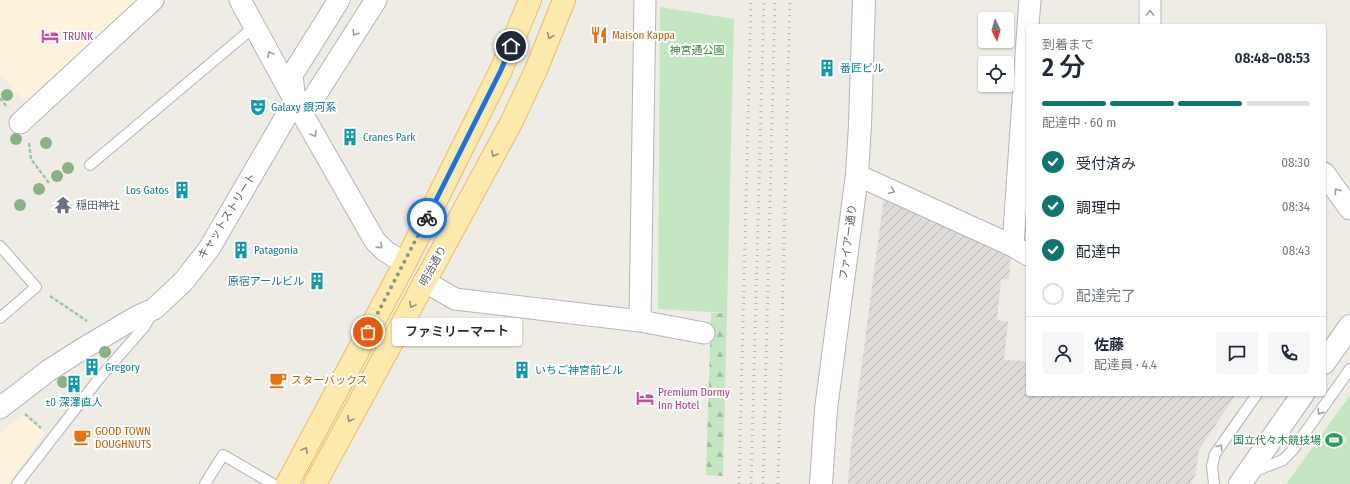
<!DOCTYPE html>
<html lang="ja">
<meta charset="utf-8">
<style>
:root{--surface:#fff;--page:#f6f6f7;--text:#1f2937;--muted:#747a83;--line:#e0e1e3;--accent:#0f766e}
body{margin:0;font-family:"Fira Sans Condensed","Noto Sans JP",sans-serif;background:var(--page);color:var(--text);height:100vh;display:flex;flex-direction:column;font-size:15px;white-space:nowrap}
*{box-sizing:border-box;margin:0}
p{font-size:13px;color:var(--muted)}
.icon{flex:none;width:22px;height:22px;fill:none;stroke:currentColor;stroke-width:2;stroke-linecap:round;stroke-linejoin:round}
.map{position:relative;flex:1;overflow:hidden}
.details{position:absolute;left:1026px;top:24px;width:300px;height:372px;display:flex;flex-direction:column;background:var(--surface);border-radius:4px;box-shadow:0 1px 3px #0004}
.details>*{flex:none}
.needle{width:26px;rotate:175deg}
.tools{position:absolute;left:978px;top:12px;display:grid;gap:8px}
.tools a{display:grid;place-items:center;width:36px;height:36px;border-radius:4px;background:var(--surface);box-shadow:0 1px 3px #0004;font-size:20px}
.pin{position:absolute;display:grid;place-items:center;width:34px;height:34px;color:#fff;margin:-17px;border:2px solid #fff;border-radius:50%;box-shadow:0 1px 4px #0007}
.courier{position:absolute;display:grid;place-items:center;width:40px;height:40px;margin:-20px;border:3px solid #1a73e8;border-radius:50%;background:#fff;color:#222;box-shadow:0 1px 5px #0007}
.bubble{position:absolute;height:28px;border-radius:4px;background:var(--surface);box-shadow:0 1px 3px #0004;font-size:13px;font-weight:600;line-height:28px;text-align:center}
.summary em{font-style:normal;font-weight:600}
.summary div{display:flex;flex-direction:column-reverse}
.summary{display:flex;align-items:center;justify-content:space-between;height:68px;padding:0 16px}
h1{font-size:26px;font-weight:600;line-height:30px}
.bar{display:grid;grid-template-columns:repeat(4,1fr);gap:6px 4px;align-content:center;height:48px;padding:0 16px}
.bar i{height:5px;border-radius:3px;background:var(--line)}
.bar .on{background:var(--accent)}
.bar p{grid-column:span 4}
.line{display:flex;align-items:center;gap:10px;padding:0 16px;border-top:1px solid var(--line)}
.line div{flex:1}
.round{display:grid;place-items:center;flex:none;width:42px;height:42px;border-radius:4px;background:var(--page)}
ol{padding:0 16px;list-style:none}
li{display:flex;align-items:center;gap:12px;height:44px}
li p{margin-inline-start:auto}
li .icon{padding:4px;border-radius:50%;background:var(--accent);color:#fff;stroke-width:4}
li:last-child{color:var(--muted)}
li i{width:22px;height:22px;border:2px solid var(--line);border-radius:50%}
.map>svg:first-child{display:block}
</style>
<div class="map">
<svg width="1350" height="484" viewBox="0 0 1350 484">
<defs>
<pattern id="industrial-furrows" width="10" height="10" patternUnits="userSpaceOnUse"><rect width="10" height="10" fill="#dedbd8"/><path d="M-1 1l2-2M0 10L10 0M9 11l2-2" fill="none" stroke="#b7b5b3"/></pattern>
<pattern id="forest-firs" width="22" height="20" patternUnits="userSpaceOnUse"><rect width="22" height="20" fill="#c5e6c3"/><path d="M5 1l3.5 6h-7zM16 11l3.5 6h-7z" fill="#a3bea2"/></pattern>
</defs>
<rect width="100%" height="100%" fill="#efece6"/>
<path fill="#fdf3dd" d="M0,0H137L27,105L0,73Z
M24,415L45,433L8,484H0V432Z"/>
<path fill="url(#industrial-furrows)" d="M884,196L1011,254L1009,279H1001L997,320L1008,322L1004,360L1028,361V394H1236L1199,450L1195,476L1190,484H848L851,447Z"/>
<path fill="url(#forest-firs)" d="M711,313H727L723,476L706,475Z"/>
<path fill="#c5e6c3" d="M660,7L734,19L727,313L658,309Z
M1350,395V484H1286Z"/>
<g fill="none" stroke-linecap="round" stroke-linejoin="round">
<g stroke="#b3b6ba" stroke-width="12">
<path id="lane" d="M90,165L255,26
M0,246L36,287L0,318
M1253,472L1283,460L1292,451L1350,369
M17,484L97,381L145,326L152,313
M205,484L223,455L273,484
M1214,484L1212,466L1215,454L1257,394"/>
</g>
<g stroke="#b3b6ba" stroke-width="23">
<path id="street" d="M240,0L295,101L375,241L385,251L405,263
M1028,26L1030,0
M1150,26V0
M295,101L311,102L376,0
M20,123L153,0
M1324,173L1350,209
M857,175L1013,246L1028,255
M1013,246L1028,26
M424,281L455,299L640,321L704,333
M640,321L645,0
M0,408L48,371L79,351L138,316L154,309L183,282L209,249L295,101L292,75L339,0"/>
</g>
<g stroke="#b2b5ba" stroke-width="24">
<path id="secondary" d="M1324,363L1350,326
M821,484L826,409L857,175L860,125L864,0
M1240,484L1303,394"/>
</g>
<g stroke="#edbc61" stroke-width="24">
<path id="primary" d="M287,484L405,263L501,70L530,0
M315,484L511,123L536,70L564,0"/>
</g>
<path stroke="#9dc6a6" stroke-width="2.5" stroke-dasharray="4 2" stroke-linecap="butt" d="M0,98L7,107
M29,143L31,159L49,183
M50,296L87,321
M25,414L41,428"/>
<use href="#lane" stroke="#fff" stroke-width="10"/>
<use href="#street" stroke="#fff" stroke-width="21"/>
<use href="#secondary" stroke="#fff" stroke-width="22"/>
<use href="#primary" stroke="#fceaad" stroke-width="22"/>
<path stroke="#b4b5b5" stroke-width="3" stroke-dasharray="1 5" stroke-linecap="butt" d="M739,484L751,0
M751,484L764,0
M763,484L775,0
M778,484L790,0"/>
</g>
<g fill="#8bb286">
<circle cx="7" cy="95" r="6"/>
<circle cx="16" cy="139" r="6"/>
<circle cx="46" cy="143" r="6"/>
<circle cx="68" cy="168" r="6"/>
<circle cx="57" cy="176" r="6"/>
<circle cx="39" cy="189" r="6"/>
<circle cx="20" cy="205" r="6"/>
<circle cx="105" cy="352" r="6"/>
<circle cx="63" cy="382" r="6"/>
</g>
<defs><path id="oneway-chevron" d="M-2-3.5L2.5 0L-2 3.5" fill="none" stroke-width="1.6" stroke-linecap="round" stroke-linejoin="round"/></defs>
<g stroke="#9ea0a3">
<use href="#oneway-chevron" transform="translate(1150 13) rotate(-90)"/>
<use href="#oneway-chevron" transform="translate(355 33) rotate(122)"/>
<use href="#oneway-chevron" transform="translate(270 54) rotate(-118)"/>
<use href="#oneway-chevron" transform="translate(314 134) rotate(60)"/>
<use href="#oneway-chevron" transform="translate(892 191) rotate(25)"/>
<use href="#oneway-chevron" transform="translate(1337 191) rotate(-125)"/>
<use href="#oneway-chevron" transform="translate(380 246) rotate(44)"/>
<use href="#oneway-chevron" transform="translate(1320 412) rotate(125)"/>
<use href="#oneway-chevron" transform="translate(1220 447) rotate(-55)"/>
</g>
<g stroke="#95917e">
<use href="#oneway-chevron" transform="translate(550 36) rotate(113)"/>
<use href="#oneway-chevron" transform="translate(494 154) rotate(119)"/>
<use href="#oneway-chevron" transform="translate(412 305) rotate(118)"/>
<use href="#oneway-chevron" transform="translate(350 419) rotate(118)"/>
<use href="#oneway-chevron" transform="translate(305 450) rotate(-62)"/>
</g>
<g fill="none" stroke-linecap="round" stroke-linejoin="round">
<path stroke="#909292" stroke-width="4" stroke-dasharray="0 7.2" d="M368,332L427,218"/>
<path stroke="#1a73e8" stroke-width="5" d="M427,218L501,70L511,46"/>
</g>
<defs>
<g id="restaurant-bare" transform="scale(1.38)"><path d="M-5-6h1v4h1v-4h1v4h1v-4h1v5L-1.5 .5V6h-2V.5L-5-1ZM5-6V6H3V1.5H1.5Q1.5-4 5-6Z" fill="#e8710a" stroke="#fff" stroke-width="2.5" paint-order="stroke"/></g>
<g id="hotel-bare" transform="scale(1.38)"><path d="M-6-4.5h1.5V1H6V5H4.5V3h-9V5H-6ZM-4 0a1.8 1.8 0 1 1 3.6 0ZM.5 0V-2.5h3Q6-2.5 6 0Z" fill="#d1479c" stroke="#fff" stroke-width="2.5" paint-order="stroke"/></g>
<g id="building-bare" transform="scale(1.38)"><path d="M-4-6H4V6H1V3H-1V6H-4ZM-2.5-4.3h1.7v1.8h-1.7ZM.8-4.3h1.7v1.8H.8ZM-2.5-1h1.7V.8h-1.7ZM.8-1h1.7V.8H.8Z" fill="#0f9aa8" stroke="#fff" stroke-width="2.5" paint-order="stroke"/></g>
<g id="theatre-bare" transform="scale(1.38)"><path d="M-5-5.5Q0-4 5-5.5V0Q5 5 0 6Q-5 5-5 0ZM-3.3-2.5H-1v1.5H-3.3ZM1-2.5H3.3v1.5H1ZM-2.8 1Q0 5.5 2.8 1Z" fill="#0f9aa8" stroke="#fff" stroke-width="2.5" paint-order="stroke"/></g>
<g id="temple-bare" transform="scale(1.38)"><path d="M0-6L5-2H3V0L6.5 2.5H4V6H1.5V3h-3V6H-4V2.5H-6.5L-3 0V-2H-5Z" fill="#6b7280" stroke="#fff" stroke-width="2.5" paint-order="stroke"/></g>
<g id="cafe-bare" transform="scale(1.38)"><path d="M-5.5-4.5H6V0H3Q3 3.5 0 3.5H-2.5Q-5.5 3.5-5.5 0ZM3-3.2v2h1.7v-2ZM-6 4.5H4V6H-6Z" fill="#e8710a" stroke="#fff" stroke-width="2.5" paint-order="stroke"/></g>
<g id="stadium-bare" transform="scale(1.38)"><path d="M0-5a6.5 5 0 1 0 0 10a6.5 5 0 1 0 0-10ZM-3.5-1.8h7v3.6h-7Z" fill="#2e9e5b" stroke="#fff" stroke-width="2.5" paint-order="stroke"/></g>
</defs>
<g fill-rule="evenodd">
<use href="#restaurant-bare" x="599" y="35"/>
<use href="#hotel-bare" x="50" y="36"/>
<use href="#building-bare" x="827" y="68"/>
<use href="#theatre-bare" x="258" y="107"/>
<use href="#building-bare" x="350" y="137"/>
<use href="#building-bare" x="182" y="190"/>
<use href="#temple-bare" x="63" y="205"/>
<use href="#building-bare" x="241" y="250"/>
<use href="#building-bare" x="317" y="281"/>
<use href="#building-bare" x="92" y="367"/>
<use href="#building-bare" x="522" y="370"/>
<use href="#cafe-bare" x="278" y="380"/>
<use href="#building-bare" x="74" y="384"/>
<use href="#hotel-bare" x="645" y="398"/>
<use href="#cafe-bare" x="82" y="437"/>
<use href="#stadium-bare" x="1334" y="440"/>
</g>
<g text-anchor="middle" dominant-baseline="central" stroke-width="4" stroke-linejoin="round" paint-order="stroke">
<g font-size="11" fill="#c56008" stroke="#fff" text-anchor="start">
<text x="612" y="35">Maison Kappa</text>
<text x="291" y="380">スターバックス</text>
<text x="95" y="431">GOOD TOWN<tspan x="95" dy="13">DOUGHNUTS</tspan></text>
</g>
<g font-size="11" fill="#b23c85" stroke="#fff" text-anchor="start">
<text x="63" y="36">TRUNK</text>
<text x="658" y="392">Premium Dormy<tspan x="658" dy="13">Inn Hotel</tspan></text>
</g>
<g font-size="11" fill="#398237" stroke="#fff">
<text x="697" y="50">神宮通公園</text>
</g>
<g font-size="11" fill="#0d838f" stroke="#fff" text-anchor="start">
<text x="840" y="68">番匠ビル</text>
<text x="271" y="107">Galaxy 銀河系</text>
<text x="363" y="137">Cranes Park</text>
<text x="169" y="190" text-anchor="end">Los Gatos</text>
<text x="254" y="250">Patagonia</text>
<text x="304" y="281" text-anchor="end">原宿アールビル</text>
<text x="105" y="367">Gregory</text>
<text x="535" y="370">いちご神宮前ビル</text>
<text x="74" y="402" text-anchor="middle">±0 深澤直人</text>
</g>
<g font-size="11" fill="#5b616d" stroke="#fff" text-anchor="start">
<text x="76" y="205">穏田神社</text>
</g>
<g font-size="11" fill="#5d6165" stroke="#fff">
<text transform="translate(227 216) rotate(-58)">キャットストリート</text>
<text transform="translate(848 242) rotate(-83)">ファイアー通り</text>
<text transform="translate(433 266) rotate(-61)">明治通り</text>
</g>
<g font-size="11" fill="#27864d" stroke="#fff" text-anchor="end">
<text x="1321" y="440">国立代々木競技場</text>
</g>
</g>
</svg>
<div class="tools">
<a><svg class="needle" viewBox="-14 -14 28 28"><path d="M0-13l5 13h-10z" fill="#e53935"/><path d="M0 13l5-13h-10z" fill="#747a83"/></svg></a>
<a><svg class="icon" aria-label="locate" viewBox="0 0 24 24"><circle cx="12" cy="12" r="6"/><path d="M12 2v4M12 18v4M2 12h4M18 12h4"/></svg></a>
</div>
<div class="pin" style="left:368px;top:332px;background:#ea580c"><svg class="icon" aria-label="bag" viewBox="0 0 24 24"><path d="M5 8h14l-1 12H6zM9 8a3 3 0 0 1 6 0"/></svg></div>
<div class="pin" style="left:511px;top:46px;background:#1f2937"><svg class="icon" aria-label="home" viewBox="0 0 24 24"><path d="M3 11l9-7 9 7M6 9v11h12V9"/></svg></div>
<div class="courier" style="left:427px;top:218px"><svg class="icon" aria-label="bike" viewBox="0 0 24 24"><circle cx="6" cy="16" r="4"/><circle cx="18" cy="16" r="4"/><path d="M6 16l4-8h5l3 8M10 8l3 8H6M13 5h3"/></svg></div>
<div class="bubble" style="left:392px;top:318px;width:130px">ファミリーマート</div>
<section class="details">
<div class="summary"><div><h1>2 分</h1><p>到着まで</p></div><em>08:48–08:53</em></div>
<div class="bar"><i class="on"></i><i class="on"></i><i class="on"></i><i></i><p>配達中 · 60 m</p></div>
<ol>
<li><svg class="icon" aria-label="check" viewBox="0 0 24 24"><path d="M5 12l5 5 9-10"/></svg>受付済み<p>08:30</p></li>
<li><svg class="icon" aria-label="check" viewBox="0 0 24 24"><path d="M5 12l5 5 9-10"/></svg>調理中<p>08:34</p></li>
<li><svg class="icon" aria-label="check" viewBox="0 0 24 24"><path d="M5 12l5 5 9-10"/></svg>配達中<p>08:43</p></li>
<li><i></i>配達完了</li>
</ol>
<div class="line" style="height:72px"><a class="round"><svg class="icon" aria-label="person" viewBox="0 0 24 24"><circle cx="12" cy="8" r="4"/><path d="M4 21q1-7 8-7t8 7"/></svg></a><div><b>佐藤</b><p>配達員 · 4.4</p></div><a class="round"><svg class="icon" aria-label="chat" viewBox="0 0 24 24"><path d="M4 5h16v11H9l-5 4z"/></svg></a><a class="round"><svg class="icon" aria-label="phone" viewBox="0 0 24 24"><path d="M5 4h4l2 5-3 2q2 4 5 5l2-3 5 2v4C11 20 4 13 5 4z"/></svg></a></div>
</section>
</div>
